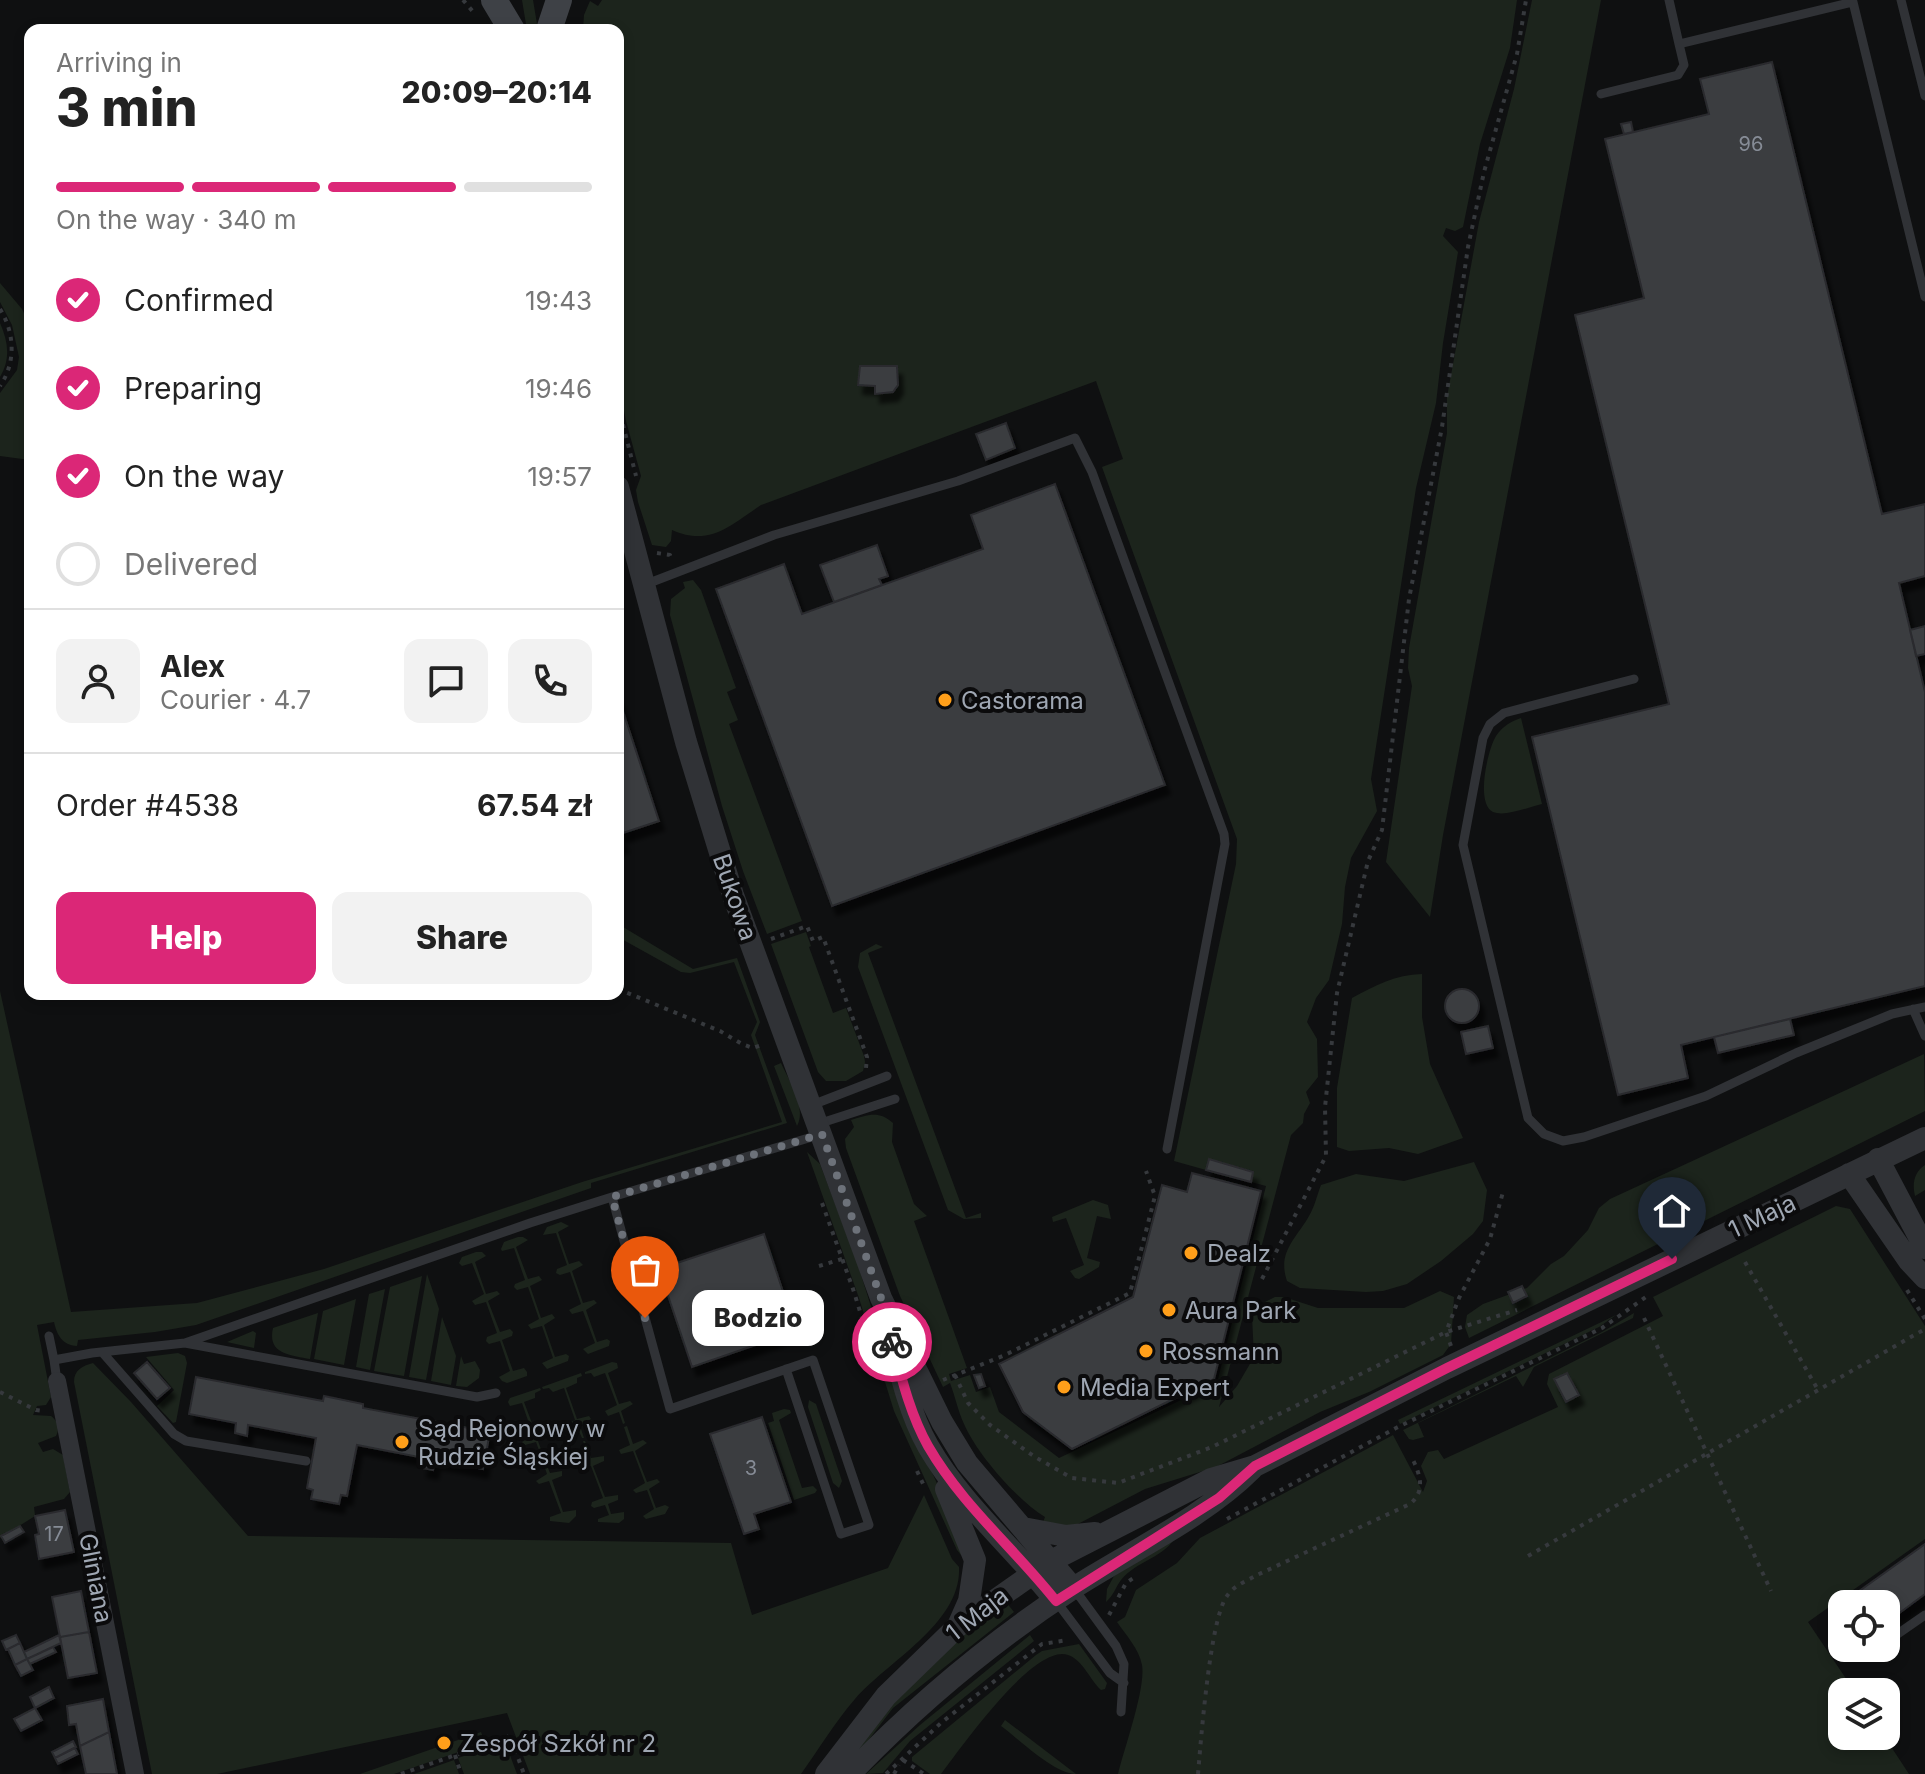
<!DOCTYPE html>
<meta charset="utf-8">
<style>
:root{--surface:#fff;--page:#f2f2f2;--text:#222;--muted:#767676;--line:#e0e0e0;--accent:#db2777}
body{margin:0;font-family:Inter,sans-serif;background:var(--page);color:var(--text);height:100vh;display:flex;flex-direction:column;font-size:30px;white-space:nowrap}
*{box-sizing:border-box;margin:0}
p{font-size:26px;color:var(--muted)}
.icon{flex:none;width:44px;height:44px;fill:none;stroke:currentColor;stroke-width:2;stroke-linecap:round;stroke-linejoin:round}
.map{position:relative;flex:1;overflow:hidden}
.side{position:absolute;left:24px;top:24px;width:600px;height:976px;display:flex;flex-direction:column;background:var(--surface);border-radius:16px;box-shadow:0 4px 12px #0003}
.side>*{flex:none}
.fabs{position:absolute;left:1828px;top:1590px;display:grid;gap:16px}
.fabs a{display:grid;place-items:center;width:72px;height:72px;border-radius:16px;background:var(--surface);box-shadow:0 4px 12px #0003;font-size:40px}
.pin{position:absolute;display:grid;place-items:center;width:68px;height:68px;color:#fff;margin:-82px -34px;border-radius:50% 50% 50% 0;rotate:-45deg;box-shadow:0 0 8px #0007}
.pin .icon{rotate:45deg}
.courier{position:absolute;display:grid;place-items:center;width:80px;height:80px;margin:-40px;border:6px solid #db2777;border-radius:50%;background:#fff;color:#222;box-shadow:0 2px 10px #0007}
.bubble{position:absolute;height:56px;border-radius:16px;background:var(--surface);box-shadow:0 4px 12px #0003;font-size:26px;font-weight:800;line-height:56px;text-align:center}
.headline em{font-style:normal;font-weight:800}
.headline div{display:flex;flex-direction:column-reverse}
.headline{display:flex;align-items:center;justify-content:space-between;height:136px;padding:0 32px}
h1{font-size:52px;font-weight:800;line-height:60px}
.bar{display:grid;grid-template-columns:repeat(4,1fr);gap:12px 8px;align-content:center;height:96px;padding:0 32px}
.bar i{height:10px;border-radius:6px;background:var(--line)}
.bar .selected{background:var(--accent)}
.bar p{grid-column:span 4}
.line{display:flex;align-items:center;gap:20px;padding:0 32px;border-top:2px solid var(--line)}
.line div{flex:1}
.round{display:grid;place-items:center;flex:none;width:84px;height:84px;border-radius:16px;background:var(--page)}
ol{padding:0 32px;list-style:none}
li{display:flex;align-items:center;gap:24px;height:88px}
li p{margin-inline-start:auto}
li .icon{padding:8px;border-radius:50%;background:var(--accent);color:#fff;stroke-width:4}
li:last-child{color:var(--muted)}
li i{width:44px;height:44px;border:4px solid var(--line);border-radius:50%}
.button{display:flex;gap:16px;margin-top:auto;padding:16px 32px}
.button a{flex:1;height:92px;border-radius:16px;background:var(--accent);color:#fff;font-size:32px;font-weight:800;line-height:92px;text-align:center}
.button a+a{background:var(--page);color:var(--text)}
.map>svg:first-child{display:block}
</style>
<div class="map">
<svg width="1925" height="1774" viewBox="0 0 1925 1774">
<defs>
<filter id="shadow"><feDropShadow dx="5" dy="9" stdDeviation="2" flood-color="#0009"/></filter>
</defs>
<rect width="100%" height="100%" fill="#0f1011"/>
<path fill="#1c241c" d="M522,0H533L538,30H527Z
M602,0H1517L1510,48L1480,144L1463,227L1455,231L1446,228L1443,236L1458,252L1443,343L1436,403L1416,488L1371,779L1377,811L1351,858L1345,887L1342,924L1329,980L1316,998L1307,1022L1317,1039L1318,1077L1306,1092L1310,1103L1304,1114L1303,1123L1291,1135L1219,1407L1237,1386L1254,1357L1252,1316L1259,1305L1275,1297H1284L1318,1308H1404L1440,1291L1454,1297L1451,1344L1443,1355L1369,1392L1320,1412L1216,1467L1145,1489L1074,1526L1042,1525L1045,1517C1017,1500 977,1454 964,1424C958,1411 955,1396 950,1383L943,1387L900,1296L846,1148L845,1139L854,1127L851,1120C867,1115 879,1110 893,1123L892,1142L914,1204L927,1216L914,1221L967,1368L949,1374L951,1381L970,1375L976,1392L990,1387L999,1412L1059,1458L1217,1383L1266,1186L1251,1182L1253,1171L1209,1160L1206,1170L1174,1161L1236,864L1237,839L1102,467L1123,459L1096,381L761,505C731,525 710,547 672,530L671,541L666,547L652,545L638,502L636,490L641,476L626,421L618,379V30H583L584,15L590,1L598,6Z
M1532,0H1601L1443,835L1430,917L1386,862L1412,686L1408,668L1409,648L1447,433V397L1479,222L1514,89Z
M0,283L22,309L30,326V460L0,456V393L17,370L19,357L12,325L0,302Z
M0,323C8,341 11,359 0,377Z
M693,580L701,590L736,688L727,692L738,720L729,724L802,921L767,934L743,871L722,806L670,615L671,599L685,588L683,582Z
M1521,718L1542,804C1529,807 1505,817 1493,812C1475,803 1488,749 1496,736C1503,726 1510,722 1521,718Z
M618,924L693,969L737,958L760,1022L755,1035L787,1123L591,1183V1188L196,1325L155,1332L78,1340L77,1346C62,1345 57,1335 54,1322L37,1325L51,1397L46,1405L37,1406L33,1415L51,1416C58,1421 60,1429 56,1436L38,1443L43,1452L53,1449L63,1455L70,1492L64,1499L34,1507L35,1516L0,1538V991L71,1312L197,1303L324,1269L582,1182L782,1122L751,1035L757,1022L734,962L690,973L681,972L618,937Z
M806,932L811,946L809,947L833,1013L846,1008L864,1056L865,1062L863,1071L846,1081H826L818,1072L771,944Z
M876,944L883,947L868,953L966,1218L981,1213V1218L964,1219L948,1210L858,967L860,953Z
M1422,974V1017L1430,1064L1463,1138L1418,1154L1389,1148L1349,1151L1337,1147V1088L1352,998C1376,985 1395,975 1422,974Z
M1924,1054L1925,1111L1469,1338L1465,1327L1467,1315L1483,1304L1527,1288L1551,1264L1564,1256L1588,1230L1599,1208L1610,1199Z
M781,1063C789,1081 807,1107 797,1126L774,1066Z
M807,1152L820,1164L856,1259L902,1405L968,1553L961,1555L957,1550L894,1411L859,1298Z
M1474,1162L1487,1190L1483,1221L1473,1234L1441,1261L1407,1284L1383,1291L1366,1292L1300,1288L1287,1281C1277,1252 1296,1239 1309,1216C1315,1206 1317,1195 1321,1185L1356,1174L1404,1181Z
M1925,1165V1190L1915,1196C1912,1184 1914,1172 1925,1165Z
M1093,1200L1108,1205L1111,1219L1097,1216L1087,1258L1100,1262L1099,1267L1079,1279L1075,1278L1070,1271L1084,1265L1066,1218L1053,1222L1052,1217Z
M1836,1206L1850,1209L1925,1326V1539L1808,1622L1855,1692H1842V1736H1884L1909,1774H1118C1124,1749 1146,1688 1142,1665C1139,1649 1126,1635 1117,1622L1125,1617L1136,1590L1177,1563L1200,1538L1393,1435L1423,1492L1427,1481L1421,1466L1428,1452L1438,1450L1444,1459L1558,1407L1547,1384L1549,1374L1663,1316L1653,1297Z
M561,1222L569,1226L558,1232L569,1264L579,1261L583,1265L572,1271L583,1303L594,1300L597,1303L586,1310L597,1342L607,1339L610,1341L609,1346L588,1354L583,1349L595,1343L583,1311L572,1314L569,1310L581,1304L570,1272L560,1275L556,1273L557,1269L567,1265L556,1233L543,1235L547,1227Z
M518,1237H523L528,1240L516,1247L528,1279L539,1276L542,1280L530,1286L541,1318L552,1314L555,1318L544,1325L555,1357L566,1354L569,1356L568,1361L547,1369L542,1363L553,1358L542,1326L531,1329L528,1325L539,1319L528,1287L517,1290L514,1287L515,1284L525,1280L514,1248L502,1251L501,1249L504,1242Z
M476,1252H482L486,1256L475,1262L486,1294L497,1291L500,1294L488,1301L500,1332L510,1329L513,1332L512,1336L502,1340L513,1371L524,1368L527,1372V1376L507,1383L502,1381L499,1377L510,1371L500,1341L489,1344L486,1341L487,1337L497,1333L486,1302L475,1305L472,1301L484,1294L472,1263L462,1266L459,1263L462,1257Z
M427,1274L439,1309L426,1380L409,1377Z
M422,1276L404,1376L374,1371L390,1287Z
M385,1289L370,1370L356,1367L369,1294Z
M356,1299L344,1365L314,1359L323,1311Z
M318,1313L310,1359C290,1355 267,1354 273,1328Z
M1634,1313L1633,1318L1534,1367L1523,1387L1516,1376L1418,1423L1424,1437L1413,1440L1409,1439L1403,1430L1602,1332Z
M1616,1315L1599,1327L1400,1424L1398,1420Z
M442,1317L456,1356L451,1385L431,1381Z
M253,1331L256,1333L254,1348L227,1342Z
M178,1353L185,1356L187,1363L176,1422L173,1423L157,1406L174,1390L146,1357Z
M461,1356L464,1364L475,1361L480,1370L479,1378L467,1387L456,1386Z
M612,1362L617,1363L618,1368L608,1373L619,1404L630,1401L633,1404L621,1411L625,1423L623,1424L619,1412L608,1416L605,1411L617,1405L605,1373L594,1377L591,1373L585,1374V1372Z
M93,1363L131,1402L248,1536L731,1543L752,1615L888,1568L924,1495L952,1559L959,1567C962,1623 888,1661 855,1699C835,1722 819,1749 801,1774H530L507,1713L217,1774H152L74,1382C74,1370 82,1366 93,1363Z
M581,1373L582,1376L577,1378V1383L566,1388L577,1419L589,1416L591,1419L580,1426L584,1438H582L577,1427L566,1430L563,1426L575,1420L564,1388L553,1392L549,1388L543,1389L542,1387Z
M540,1388L541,1390L535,1393V1398L524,1402L536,1434L547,1431L549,1434L538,1441L542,1452L540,1453L536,1442L525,1445L522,1442L533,1435L522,1403L510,1406L508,1402L510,1398Z
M809,1400L816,1404L842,1481L839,1488L833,1483L808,1407Z
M784,1409L790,1410L791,1413L779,1420L802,1488L813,1486L817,1490L815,1493L794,1500L768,1423L774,1421L772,1413Z
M627,1426L633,1444L643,1440L647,1443L635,1451L647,1482L657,1479L660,1482L649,1489L656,1508L665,1505L669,1507L665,1514L646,1519L643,1516L654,1509L647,1490L636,1493L633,1490L645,1483L633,1451L621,1454L619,1450L630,1445L624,1427Z
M583,1441H585L591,1458L604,1456V1461L593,1466L605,1497L618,1495V1500L608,1504L611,1514L624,1512V1519L619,1523L598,1522V1519L609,1515L605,1505L594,1508L591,1506L592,1502L603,1498L591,1466L581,1469L577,1466L589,1459Z
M541,1456H543L550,1473L562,1471V1476L552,1480L563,1512L576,1510V1516L569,1523L550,1521V1517L561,1513L549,1481L539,1484L536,1481L547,1474Z
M1177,1534C1166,1558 1137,1560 1121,1580C1115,1588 1114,1595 1106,1602L1107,1589L1114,1576Z
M1006,1602L1014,1612L893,1708L851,1763L848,1759L881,1715L941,1654Z
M1030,1635L1034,1641L910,1741L883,1773L866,1774L920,1725Z
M1079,1644L1107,1683L1105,1689L1101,1690C1090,1680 1083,1660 1068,1655C1034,1643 960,1749 941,1774H930L912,1761V1757L1036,1655L1042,1651Z
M1005,1720L1076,1774C1054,1774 1019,1739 1001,1726Z
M481,1732L485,1743L394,1774H360Z
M505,1742L517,1774H464L458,1758Z
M454,1760L459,1774H414Z"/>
<path fill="#3b3d41" stroke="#292a2d" stroke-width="2" filter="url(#shadow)" d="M1772,62L1882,514L1925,504V576L1899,583L1925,692V986L1681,1045L1688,1078L1618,1095L1532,737L1669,704L1575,315L1644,298L1605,139L1709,114L1700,79Z
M1631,122L1633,132L1624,134L1621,124Z
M860,366H897L898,385L893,392L875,394V386L858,385Z
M1006,423L1015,448L986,460L976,434Z
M1055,484L1165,785L832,906L716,589L784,564L802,614L983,549L971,515Z
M877,545L888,576L879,579L882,585L834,602L820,565Z
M1925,626V654L1916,656L1910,630Z
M618,696L659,821L620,834L623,844L618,846Z
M1445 1006a17 17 0 1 1 34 0a17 17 0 1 1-34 0Z
M1790,1019L1794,1035L1718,1053L1714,1037Z
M1488,1026L1493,1048L1466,1054L1461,1032Z
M1209,1159L1253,1172L1251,1182L1206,1170Z
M1192,1173L1261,1191L1214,1379L1072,1449L1023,1412L999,1364L1133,1297L1162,1185L1187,1192Z
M764,1234L796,1331L692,1367L659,1269Z
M1522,1286L1527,1296L1513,1303L1508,1292Z
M147,1362L170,1388L157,1399L134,1373Z
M1567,1373L1579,1395L1566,1402L1554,1379Z
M981,1374L985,1386L979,1388L974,1375Z
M196,1377L323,1401L324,1396L363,1404V1408L490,1432L483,1469L435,1460L433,1470L422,1468L424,1458L357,1445L347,1496L341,1495L339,1504L311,1499L313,1490L307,1488L316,1438L248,1425L247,1436L235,1433L236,1423L189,1414Z
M762,1417L791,1502L754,1514L759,1529L744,1534L710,1434Z
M65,1510L74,1552L39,1559L35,1535L39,1534L35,1516Z
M20,1526L24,1532L5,1543L1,1536Z
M1925,1544V1594L1886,1623V1604H1862L1855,1594Z
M81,1591L89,1632L60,1637L52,1597Z
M89,1632L97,1673L68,1678L60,1637Z
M16,1635L20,1643L6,1650L2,1641Z
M59,1635L61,1643L27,1659L24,1652Z
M20,1643L27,1659L15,1665L8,1649Z
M53,1647L56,1652L30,1664L27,1659Z
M27,1659L33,1670L21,1676L15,1665Z
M49,1687L54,1698L35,1708L30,1697Z
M103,1699L109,1732L80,1746L76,1724L69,1725L67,1706Z
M35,1708L42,1720L21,1731L14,1719Z
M109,1732L117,1774H86L80,1746Z
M73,1741L76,1747L55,1758L52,1752Z
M75,1748L78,1754L58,1764L55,1758Z"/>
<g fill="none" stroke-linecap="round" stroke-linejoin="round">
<path stroke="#36393d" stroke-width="4" stroke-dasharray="4 6" stroke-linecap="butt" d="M463,0L475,14
M0,309C15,333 16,363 0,386
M618,405L636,476
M657,553L670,555L672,561
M771,939L807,926L813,941L823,937L867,1057L866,1068
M618,989L720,1031L742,1044L753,1048L764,1044
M822,1203L853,1289L872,1350
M1745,1262L1818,1390
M819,1266L842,1259
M1262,1279L1326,1156L1325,1107L1337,993L1368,861L1382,830L1409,599L1442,427L1468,247L1484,172L1517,54L1526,0
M1907,1290L1925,1319
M1644,1318L1771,1591
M1451,1346L1446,1332L1459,1298L1490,1239L1503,1192
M955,1375L968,1403L990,1425L1035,1457L1072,1478L1118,1483L1212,1447L1446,1332L1517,1310
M943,1380L1005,1355L1130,1293L1155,1196L1146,1171
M0,1392L36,1410L45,1411
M917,1471L925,1488
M1227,1519L1396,1428L1602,1328L1646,1297
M1528,1556L1925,1329
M1109,1615L1126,1583L1135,1577
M455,1755L461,1774
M903,1760L924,1774
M401,1774L510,1736L524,1774
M886,1774L942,1722L1042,1644L1068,1640
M894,1774L899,1765
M1198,1774C1201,1740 1210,1618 1227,1596C1234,1585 1247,1581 1257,1575L1410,1504C1426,1491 1420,1474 1412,1458"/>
<path stroke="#303236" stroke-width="9" d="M1669,0L1679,44L1853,2L1925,297
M1901,0L1925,96
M1601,94L1678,75L1684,65L1679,44
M644,585L774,535L958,481L1075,438L1092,472L1224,834L1225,844L1167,1149
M1634,679L1504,713L1490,724L1483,738L1463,845L1528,1118L1544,1134L1563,1141L1584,1137L1706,1096L1796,1053L1892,1014L1925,1007
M1913,1009L1925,1036
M812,1105L887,1076
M818,1124L895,1099
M49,1336L54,1360
M102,1352L174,1434L186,1441L306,1461
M786,1369L841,1534L869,1525L813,1360L670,1409L612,1197L822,1134
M57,1381L54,1360L92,1353L185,1343
M496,1393L477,1397L185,1343L530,1223L612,1197
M1075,1590L1116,1646L1124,1664L1121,1712
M1056,1601L1110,1673L1124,1683
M1886,1642L1925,1615
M1871,1653L1878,1648"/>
<path stroke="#303236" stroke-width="18" d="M57,1381L135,1774"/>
<path stroke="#303236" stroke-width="22" d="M618,487L686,742L733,895L881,1298L942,1422L967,1463L1074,1589
M1878,1159L1925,1248
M1849,1174L1909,1261L1925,1278
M893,1342C901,1376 910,1414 928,1446C962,1505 1014,1548 1056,1601
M946,1489L975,1560L969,1601L958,1626
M1023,1528L1066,1536L1095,1533
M826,1774L886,1696L957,1627L1051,1561L1211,1479L1255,1466L1447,1368L1925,1138
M850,1774C917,1704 994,1640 1075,1587C1133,1550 1204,1517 1252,1469"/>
<path stroke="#3e4146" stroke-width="26" d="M494,0L512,30
M550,27L559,0"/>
</g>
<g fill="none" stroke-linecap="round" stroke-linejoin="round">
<path stroke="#6d727a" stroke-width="8" stroke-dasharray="0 14.4" d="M645,1318L612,1197L822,1134L881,1298L892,1342"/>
<path stroke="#db2777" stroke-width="10" d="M892,1342C901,1376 910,1414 928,1446C962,1505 1014,1548 1056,1601L1219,1498L1255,1466L1447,1368L1672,1259"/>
</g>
<g fill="#ff9f1a" stroke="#0b0b0c" stroke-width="3">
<circle cx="945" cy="700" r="8"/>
<circle cx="1191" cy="1253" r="8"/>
<circle cx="1169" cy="1310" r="8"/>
<circle cx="1146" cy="1351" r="8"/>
<circle cx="1064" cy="1387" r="8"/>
<circle cx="402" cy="1442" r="8"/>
<circle cx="444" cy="1743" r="8"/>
</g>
<g text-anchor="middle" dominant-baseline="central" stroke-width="8" stroke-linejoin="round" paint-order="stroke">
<g font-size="20" fill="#868c96">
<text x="1751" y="144">96</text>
<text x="751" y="1468">3</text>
<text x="54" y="1534">17</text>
</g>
<g font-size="24" fill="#9fa7b3" stroke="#0b0b0c" text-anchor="start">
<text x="961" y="700">Castorama</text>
<text x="1207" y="1253">Dealz</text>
<text x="1185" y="1310">Aura Park</text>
<text x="1162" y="1351">Rossmann</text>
<text x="1080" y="1387">Media Expert</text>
<text x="418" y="1428">Sąd Rejonowy w<tspan x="418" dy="28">Rudzie Śląskiej</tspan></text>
<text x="460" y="1743">Zespół Szkół nr 2</text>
</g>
<g font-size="24" fill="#9fa7b3" stroke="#0b0b0c">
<text transform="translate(735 897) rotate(71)">Bukowa</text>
<text transform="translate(1762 1216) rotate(-25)">1 Maja</text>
<text transform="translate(96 1578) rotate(79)">Gliniana</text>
<text transform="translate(977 1614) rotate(-38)">1 Maja</text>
</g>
</g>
</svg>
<div class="fabs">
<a><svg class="icon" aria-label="locate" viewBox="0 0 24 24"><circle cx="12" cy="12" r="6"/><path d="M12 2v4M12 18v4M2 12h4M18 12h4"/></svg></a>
<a><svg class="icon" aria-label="layers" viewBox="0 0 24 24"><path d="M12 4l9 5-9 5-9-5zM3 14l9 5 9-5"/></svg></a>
</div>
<div class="pin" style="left:645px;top:1318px;background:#ea580c"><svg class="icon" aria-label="bag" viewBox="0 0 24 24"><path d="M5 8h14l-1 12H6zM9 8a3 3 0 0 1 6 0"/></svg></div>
<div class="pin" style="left:1672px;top:1259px;background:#1f2937"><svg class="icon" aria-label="home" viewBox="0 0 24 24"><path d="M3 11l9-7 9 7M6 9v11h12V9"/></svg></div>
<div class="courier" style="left:892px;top:1342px"><svg class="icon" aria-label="bike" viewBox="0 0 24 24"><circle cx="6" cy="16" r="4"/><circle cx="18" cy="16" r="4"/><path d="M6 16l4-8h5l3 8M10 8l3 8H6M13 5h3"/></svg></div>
<div class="bubble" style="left:692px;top:1290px;width:132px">Bodzio</div>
<section class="side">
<div class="headline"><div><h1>3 min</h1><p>Arriving in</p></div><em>20:09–20:14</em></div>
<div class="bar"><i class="selected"></i><i class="selected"></i><i class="selected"></i><i></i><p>On the way · 340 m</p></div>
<ol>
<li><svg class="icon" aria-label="check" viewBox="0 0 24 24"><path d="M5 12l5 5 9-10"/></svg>Confirmed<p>19:43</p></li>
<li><svg class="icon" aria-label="check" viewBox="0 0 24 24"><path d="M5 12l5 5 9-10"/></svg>Preparing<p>19:46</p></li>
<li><svg class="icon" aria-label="check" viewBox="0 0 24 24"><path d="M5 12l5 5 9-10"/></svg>On the way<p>19:57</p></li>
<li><i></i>Delivered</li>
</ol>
<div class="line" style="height:144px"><a class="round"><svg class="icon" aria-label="person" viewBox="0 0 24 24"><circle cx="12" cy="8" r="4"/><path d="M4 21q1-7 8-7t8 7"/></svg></a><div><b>Alex</b><p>Courier · 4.7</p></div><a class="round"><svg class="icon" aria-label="chat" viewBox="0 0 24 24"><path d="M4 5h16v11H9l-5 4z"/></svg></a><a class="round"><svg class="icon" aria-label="phone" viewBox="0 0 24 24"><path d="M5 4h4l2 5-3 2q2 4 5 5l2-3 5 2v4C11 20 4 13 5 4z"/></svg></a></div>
<div class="line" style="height:104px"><div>Order #4538</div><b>67.54 zł</b></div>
<div class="button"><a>Help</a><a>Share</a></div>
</section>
</div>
